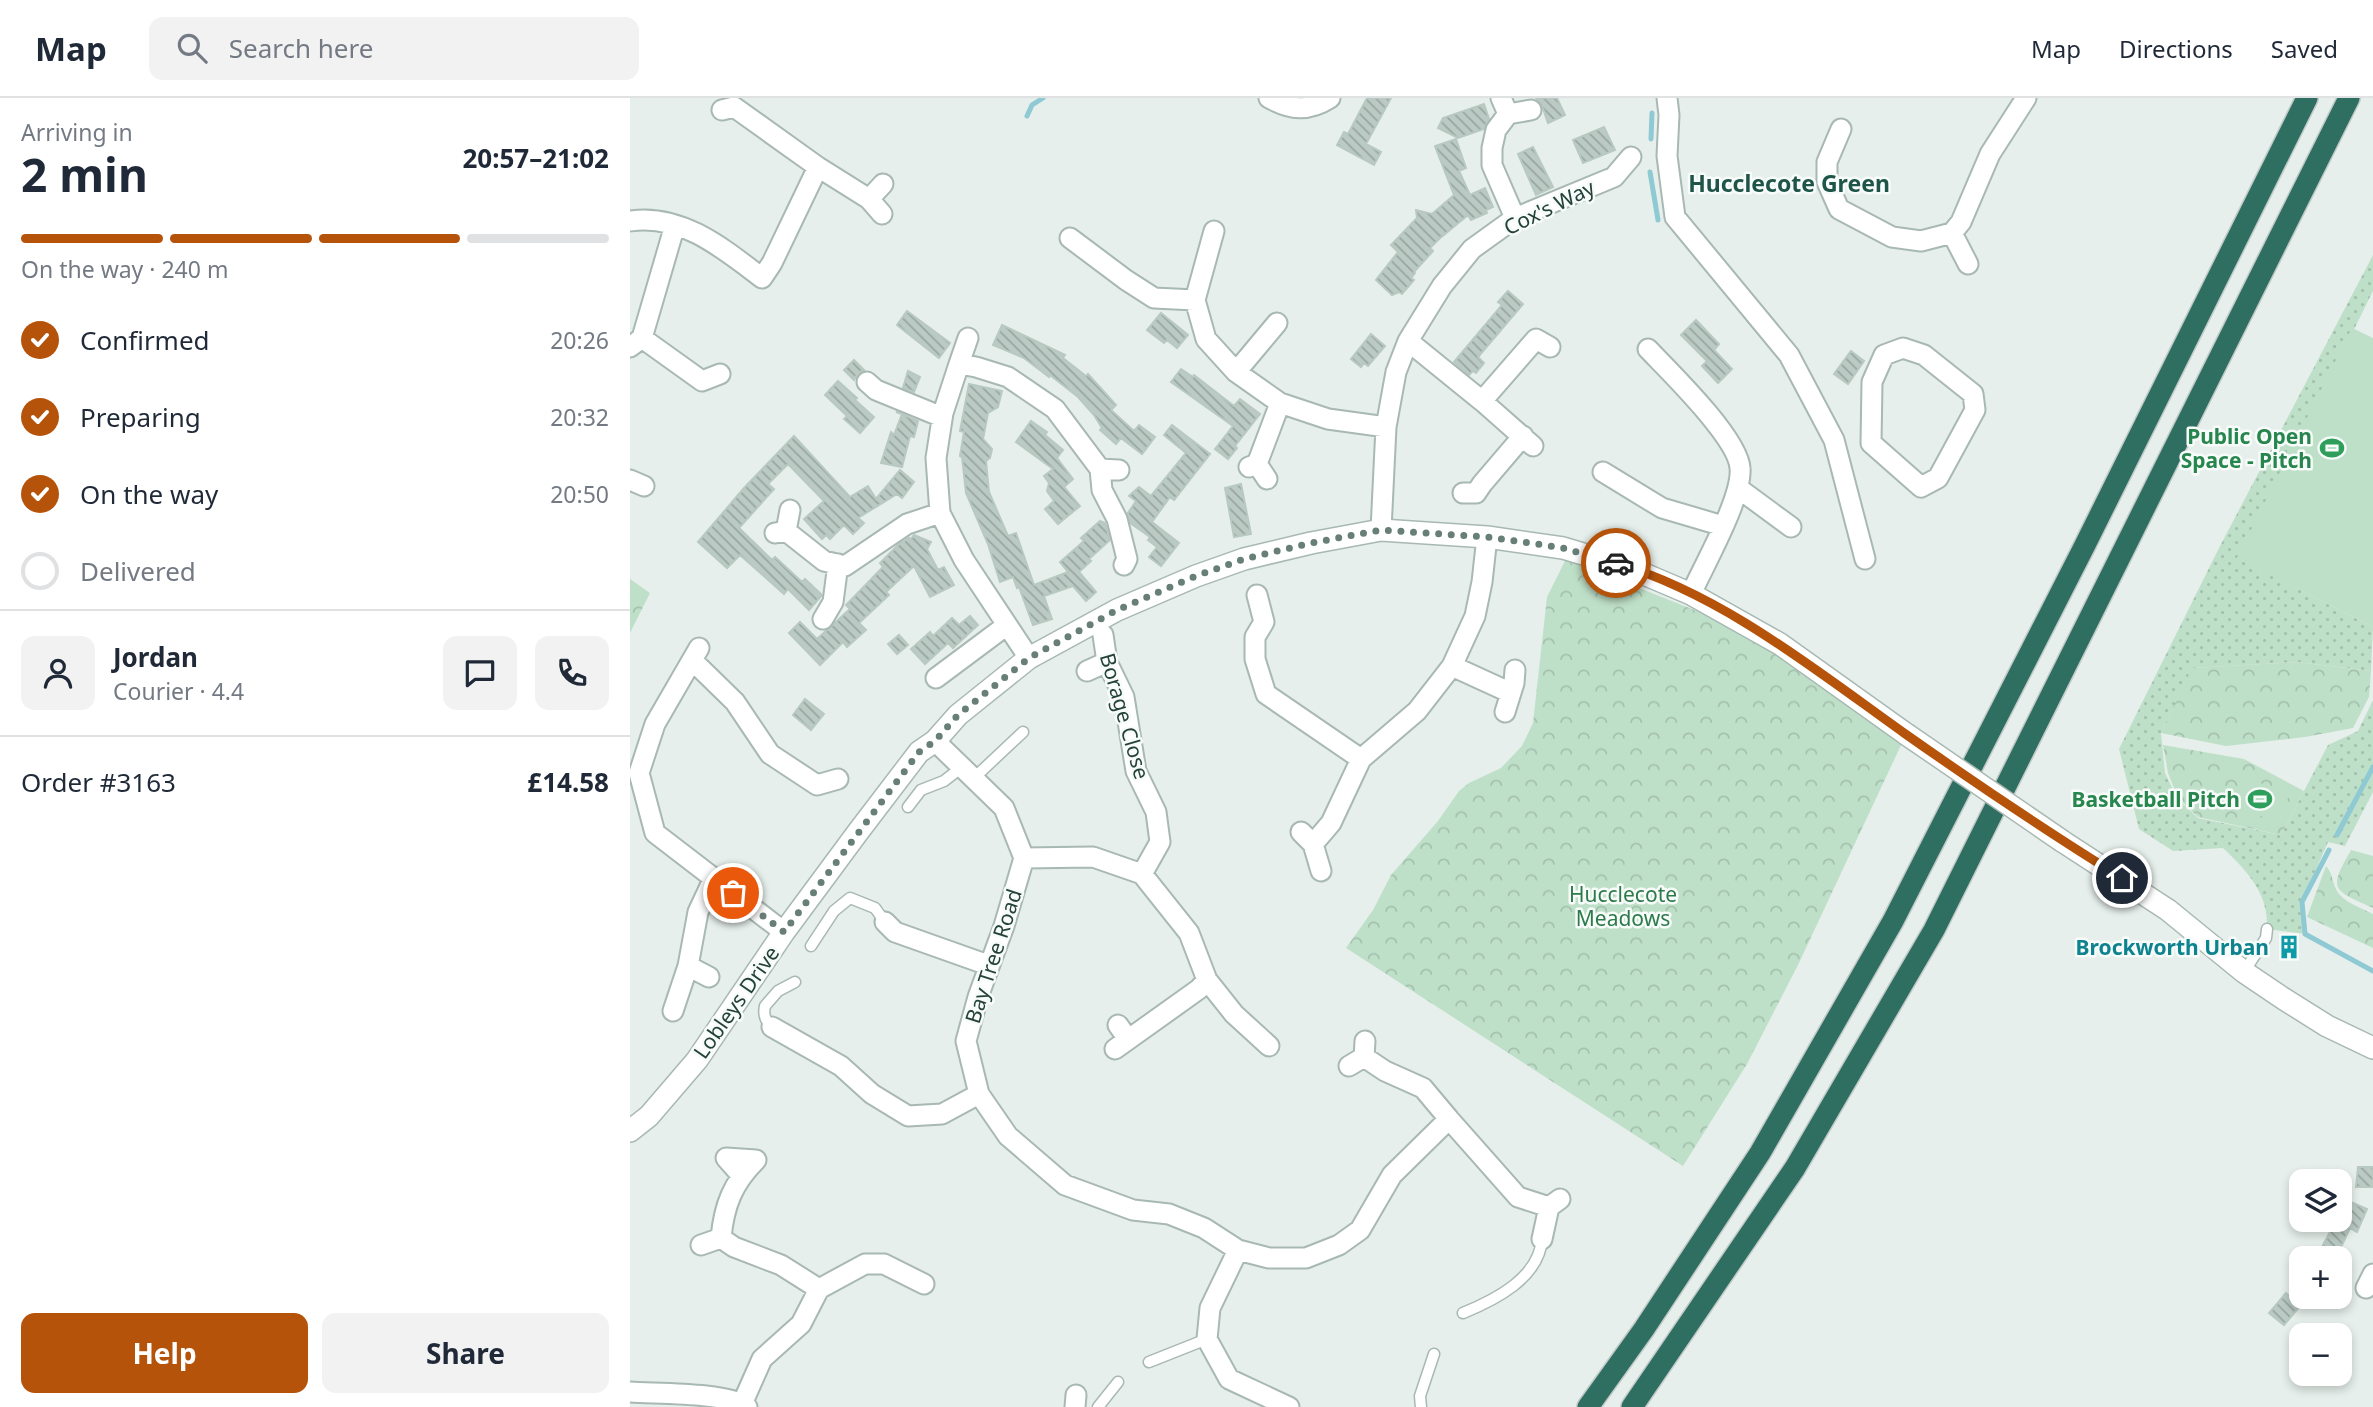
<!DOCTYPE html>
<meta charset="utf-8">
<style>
:root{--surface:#fff;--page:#f2f2f3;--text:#1f2937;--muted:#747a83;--line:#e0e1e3;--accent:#b45309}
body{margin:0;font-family:"Noto Sans",sans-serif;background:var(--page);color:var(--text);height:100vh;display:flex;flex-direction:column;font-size:26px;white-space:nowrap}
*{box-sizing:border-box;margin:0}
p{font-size:23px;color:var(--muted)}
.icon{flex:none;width:38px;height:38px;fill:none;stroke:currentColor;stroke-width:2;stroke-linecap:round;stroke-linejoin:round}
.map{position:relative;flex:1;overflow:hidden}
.drawer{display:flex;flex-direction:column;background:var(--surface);width:630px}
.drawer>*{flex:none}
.controls{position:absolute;left:1659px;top:1071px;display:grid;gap:14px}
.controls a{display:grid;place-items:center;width:63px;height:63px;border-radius:14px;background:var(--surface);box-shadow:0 4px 10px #0003;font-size:35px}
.pin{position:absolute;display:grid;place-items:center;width:60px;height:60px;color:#fff;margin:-30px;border:4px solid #fff;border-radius:50%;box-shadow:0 2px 7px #0007}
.courier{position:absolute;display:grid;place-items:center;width:70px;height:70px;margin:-35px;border:5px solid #b45309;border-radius:50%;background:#fff;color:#222;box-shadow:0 2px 9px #0007}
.summary em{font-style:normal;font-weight:700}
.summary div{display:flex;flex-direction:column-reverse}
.summary{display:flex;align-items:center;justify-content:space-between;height:119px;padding:0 21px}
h1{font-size:46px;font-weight:700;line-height:52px}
.bar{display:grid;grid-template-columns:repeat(4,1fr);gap:10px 7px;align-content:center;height:84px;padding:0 21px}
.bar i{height:9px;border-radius:5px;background:var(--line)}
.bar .on{background:var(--accent)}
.bar p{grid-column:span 4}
.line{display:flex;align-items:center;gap:18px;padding:0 21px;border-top:2px solid var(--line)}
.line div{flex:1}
.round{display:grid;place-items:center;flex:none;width:74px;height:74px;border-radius:14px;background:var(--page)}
ol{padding:0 21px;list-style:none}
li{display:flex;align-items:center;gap:21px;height:77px}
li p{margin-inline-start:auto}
li .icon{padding:7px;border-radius:50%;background:var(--accent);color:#fff;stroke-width:4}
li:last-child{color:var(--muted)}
li i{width:38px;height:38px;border:4px solid var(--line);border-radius:50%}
.action{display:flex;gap:14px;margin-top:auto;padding:14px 21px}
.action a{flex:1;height:80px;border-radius:14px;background:var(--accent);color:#fff;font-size:28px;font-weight:700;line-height:80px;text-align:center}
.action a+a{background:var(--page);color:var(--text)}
header{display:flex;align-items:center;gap:42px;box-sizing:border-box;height:98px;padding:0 35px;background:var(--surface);border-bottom:2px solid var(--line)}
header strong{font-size:33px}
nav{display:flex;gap:38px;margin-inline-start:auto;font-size:24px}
.search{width:490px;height:63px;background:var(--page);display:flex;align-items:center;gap:18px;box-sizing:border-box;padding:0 24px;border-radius:14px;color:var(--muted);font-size:26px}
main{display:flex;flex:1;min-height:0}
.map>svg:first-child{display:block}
</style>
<header>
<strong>Map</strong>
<div class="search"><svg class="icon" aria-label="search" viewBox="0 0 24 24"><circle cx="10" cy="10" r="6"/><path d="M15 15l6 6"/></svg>Search here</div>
<nav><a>Map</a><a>Directions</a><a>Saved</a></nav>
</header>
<main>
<section class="drawer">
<div class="summary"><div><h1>2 min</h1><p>Arriving in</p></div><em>20:57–21:02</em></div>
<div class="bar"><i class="on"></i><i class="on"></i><i class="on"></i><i></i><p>On the way · 240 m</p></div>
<ol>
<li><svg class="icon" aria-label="check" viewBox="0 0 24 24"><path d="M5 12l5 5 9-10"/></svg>Confirmed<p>20:26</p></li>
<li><svg class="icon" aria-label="check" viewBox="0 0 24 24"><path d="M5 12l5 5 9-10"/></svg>Preparing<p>20:32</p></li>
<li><svg class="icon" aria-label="check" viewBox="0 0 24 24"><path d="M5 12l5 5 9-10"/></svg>On the way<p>20:50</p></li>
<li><i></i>Delivered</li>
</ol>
<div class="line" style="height:126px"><a class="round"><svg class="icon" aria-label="person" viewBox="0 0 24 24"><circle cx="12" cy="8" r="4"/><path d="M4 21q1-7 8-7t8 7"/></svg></a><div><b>Jordan</b><p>Courier · 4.4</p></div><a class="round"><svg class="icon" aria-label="chat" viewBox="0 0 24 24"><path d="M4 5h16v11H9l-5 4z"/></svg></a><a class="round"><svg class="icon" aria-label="phone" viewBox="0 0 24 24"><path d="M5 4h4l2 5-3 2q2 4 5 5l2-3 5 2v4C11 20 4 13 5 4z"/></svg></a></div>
<div class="line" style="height:91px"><div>Order #3163</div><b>£14.58</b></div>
<div class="action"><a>Help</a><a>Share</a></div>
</section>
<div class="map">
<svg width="1743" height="1309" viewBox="0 0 1743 1309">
<defs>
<pattern id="grass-dots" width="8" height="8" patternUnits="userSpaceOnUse" patternTransform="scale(1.75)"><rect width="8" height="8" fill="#bfe0c8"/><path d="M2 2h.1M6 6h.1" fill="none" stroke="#a4c1ad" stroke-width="1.8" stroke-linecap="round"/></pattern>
<pattern id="forest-crowns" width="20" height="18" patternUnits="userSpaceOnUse" patternTransform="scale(1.75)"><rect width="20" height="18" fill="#bfe0c8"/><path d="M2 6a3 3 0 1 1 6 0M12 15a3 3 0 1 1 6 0" fill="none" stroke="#a4c1ad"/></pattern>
<pattern id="building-back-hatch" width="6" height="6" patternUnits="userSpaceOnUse" patternTransform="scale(1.75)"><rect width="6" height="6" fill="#bbcac4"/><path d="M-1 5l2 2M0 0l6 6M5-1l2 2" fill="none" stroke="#98a6a0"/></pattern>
</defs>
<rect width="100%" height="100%" fill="#e6efeb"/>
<path fill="url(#grass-dots)" d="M1743,157V193L1610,461L1743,529L1741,573L1667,564L1563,570L1531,635L1535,675L1547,700L1568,720L1651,737L1698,647L1728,633L1743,602V694L1715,748L1698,744L1672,804L1675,836L1637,831C1639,796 1618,774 1593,750L1543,753L1509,731L1489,651L1589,450Z"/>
<path fill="url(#forest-crowns)" d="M936,461L1150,546L1272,645L1168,867L1117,966L1053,1068L716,850L743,812L761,777L808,723L829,693L839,685L871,670L892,648L903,625L917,499Z
M0,481L20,495L0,535Z
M1667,564L1741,573L1739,599L1723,630L1675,639L1596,648L1531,635L1562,570Z
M1533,647L1614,661L1674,693L1651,737L1568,719L1548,700L1538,675Z
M1721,752L1743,758V810C1702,792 1698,792 1721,752Z
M1696,768C1702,775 1702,781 1705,789C1711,804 1730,809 1743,816V850L1677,819Z"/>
<path fill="#bfe0c8" d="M1722,230L1743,240V529L1607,460Z
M1613,677L1659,698L1646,725L1602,704Z"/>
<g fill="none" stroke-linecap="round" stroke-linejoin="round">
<path stroke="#8ec9d4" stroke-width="5" d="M397,18L402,7L413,0
M1021,41L1022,15
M1020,74L1028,122
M1707,737L1743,669
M1699,752L1672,804L1675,836L1743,873"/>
</g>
<path fill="url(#building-back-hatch)" stroke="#b8c9c2" stroke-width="2" d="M737,0H761L736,46L751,54L744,67L707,47L714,34L718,36Z
M906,0H927L935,17L918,25L911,5Z
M854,6L859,21L854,31L828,40L808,30L813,20Z
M974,29L985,52L953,65L943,42Z
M826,41L836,70L829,73L840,97L855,90L863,109L856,112L857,115L841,122L838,117L809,141L800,150L803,153L784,174L785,175L781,180L784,182L772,196L769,194L762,197L746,182L768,154L761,147L787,120L786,112L802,116L824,97L805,48Z
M903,49L923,89L906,97L888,56Z
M878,193L893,206L848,259L854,265L846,275L843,273L839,277L824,264L872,207L868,204Z
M277,213L320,245L309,260L267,227Z
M531,215L558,237L547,250L537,242L534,245L517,232Z
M1066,222L1089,246L1084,252L1102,271L1088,285L1072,268L1077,263L1051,237Z
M372,227L435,257L433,260L456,278L458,276L486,307L481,312L504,333L509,327L525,339L512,356L491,340L486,346L470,332L472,330L464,317L448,299L420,277L419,279L394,260L363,247Z
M741,236L755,248L738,268L734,265L731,269L721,261Z
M1221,253L1234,263L1218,286L1204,276Z
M224,262L234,272L228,275L224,282L214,272Z
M551,271L563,279L564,277L604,308L610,301L630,316L605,348L607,350L598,361L585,351L603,328L541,284Z
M278,273L290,279L284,294L273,290Z
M208,283L227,300L225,302L244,319L230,335L214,321L217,318L195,297Z
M339,286L372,293L368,309L358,315L353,341L362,351L360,360L356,363L359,394L378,438L386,435L404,487L438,474L430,464L454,443L451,440L470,423L475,425L480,442L459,461L461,463L449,474L466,494L456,503L443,488L414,498L422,521L403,527L389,489L387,490L383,479L370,484L358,446L336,395L332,359L330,358L334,334L330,333Z
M266,314H267L288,323L284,339L280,338L272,369L251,365L261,334L264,337L272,316Z
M401,323L417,334L415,337L433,352L427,360L443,381L434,389L450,408L428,426L415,411L424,403L417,393L419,385L414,378L423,371L386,344Z
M542,327L580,356L544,402L540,399L522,424L549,445L531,468L519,459L527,449L518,442L520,439L500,425L498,415L506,403L499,398L509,389L521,398L556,355L534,337Z
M164,338L220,399L238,388L246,401L270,372L284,384L272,400L267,396L228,420L234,425L223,436L214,427L200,441L196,437L192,441L174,421L194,403L158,366L138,386L144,391L109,430L142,462L145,459L172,484L175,481L192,497L179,512L158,491L154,496L110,457L97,470L68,444L114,390Z
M611,386L621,436L604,439L595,390Z
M284,437L301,444L297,451L308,472L314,469L324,487L300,499L284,468L256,494L259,497L229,525L236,532L217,549L213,544L190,567L159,535L170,524L187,541L220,511L216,507L253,469L250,465L268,447L279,440L281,441Z
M340,518L348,527L323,550L318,545L295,566L281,551L300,534L303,538L322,520L329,527Z
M269,537L278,547L267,556L258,546Z
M175,601L194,616L181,632L163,617Z
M1728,1069H1743V1089H1726Z
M1716,1102L1737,1111L1727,1134L1720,1130L1706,1160H1686L1701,1132L1703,1133L1710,1122Z
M1656,1195L1671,1207L1654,1227L1639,1215Z"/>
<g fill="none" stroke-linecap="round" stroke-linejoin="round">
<g stroke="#a8b8b2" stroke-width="13">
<path id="service" d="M344,680L393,634
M278,709L291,692L314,683L332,669
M181,848L204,813L220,800L245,810L255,824
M1614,874L1636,840L1637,831
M142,929C135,923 133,917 135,908L148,893L165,884
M833,1215C865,1202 909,1180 912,1141
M519,1264L577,1241
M468,1309L488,1284
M791,1309L790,1298L804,1256"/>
</g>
<g stroke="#a8b8b2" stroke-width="23">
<path id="minor" d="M639,0C661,12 678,14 700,0
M871,0L878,16
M1037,0L1039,17L1037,58L1045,119L1159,257L1204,342L1235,461
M92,12L104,9L188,69
M1211,31L1197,64V84L1209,111L1262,139L1291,143L1322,135L1331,124L1360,56L1396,0
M239,101L253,86
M885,120L862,67V50L866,32L878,16L901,12
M0,123C51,115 94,151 132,180L142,165L188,69L239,101L252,116
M584,133L565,202L576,241L606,274L650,305L698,321L756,329
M1322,135L1338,166
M440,140L496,182L524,200L565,202
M12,240L72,283L90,276
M778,243L852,303L906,241L920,249
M0,249L12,240L45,127
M1273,250L1294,257L1343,296L1345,312L1308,380L1291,389L1241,345L1242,284L1254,257Z
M1018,251C1040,274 1108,340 1110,370C1113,399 1074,467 1061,496
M329,266L338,240
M606,274L647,225
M237,284L246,292L312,319
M852,303L903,348
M627,366L637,381
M619,369L627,366L650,305
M470,371L472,392L487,421L497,461L494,467
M973,374L1032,410L1093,428
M0,382L14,388
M1108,390L1161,429
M833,395H846L852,386L893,338
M751,432L756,329L766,274L778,243L812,188L842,151L885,120L984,79L1001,59
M156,433L194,463L215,468L277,426L310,415
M145,435L156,433L160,412
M627,497L634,524L625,539V561L636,596L731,661
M193,521L203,504L208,466
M473,537L477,564L494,599L506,673L526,714L530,744L512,776
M69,550L25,626L9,675L25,735L154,834
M399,560L334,462L310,415L306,360L313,315L329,266L346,269L378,279L425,311L470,371L489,372
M63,563L105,604L140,656L187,687L208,681
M822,568L881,595
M457,573L477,564
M306,580L377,527
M875,614L884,585L885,572
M305,643L374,710L394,760L374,828L348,899L336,943L349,996L378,1038L435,1087L503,1112L539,1116L574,1130L608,1152L639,1160H676L709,1147L730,1132L762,1077L819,1021L888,1099L919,1109L930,1101
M671,734L683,746L691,773
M683,746L701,725L731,661L787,613L822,568L845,518L852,484L857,439
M394,760L463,759L512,776L559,835L577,882L604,916L639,948
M255,824L265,834L358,867
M58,868L79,879
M43,913L58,868L68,814L84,780
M488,927L498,941
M142,929L211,968L242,996L278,1018L312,1016L349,996
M485,951L569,891L577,882
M734,959L755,973L793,990L819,1021
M719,968L734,959L735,943
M126,1062C103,1085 94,1107 91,1140L104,1149L151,1167L189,1191
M111,1077L96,1060L126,1062
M912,1141L919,1109
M71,1147L91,1140
M608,1152L580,1210L577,1241L599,1281L659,1309
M1736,1190L1743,1176
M0,1294C28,1296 96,1294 117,1309
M112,1306L132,1261L171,1226L189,1191L235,1166H254L294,1186
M445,1309L446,1297"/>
</g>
<g stroke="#a8b8b2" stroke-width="24">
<path id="tertiary" d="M1432,743L1538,812L1614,874L1654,901L1697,928L1743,950
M0,1033L19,1018L67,962L154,834L228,734L289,654L305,643L328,617L399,560L487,512L566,478L614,461L681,445L751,432L857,439L933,450L1000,470L1061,496L1150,546L1276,636"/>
</g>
<g stroke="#c2cac8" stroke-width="24">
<path id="motorway" d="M958,1309L1014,1231L1130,1055L1263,823L1455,447L1677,0
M1002,1309L1165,1070L1304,832L1719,0"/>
</g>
<use href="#service" stroke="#fff" stroke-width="10"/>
<use href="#minor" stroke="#fff" stroke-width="19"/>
<use href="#tertiary" stroke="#fff" stroke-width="21"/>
<use href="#motorway" stroke="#2f6f62" stroke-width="21"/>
<g stroke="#a8b8b2" stroke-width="24" stroke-linecap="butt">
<path id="tertiary-bridge" d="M1276,636L1432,743"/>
</g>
<use href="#tertiary-bridge" stroke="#fff" stroke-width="21"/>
</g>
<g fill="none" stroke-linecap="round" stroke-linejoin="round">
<path stroke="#687f78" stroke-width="7" stroke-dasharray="0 12.6" d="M103,795L154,834L289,654L305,643L328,617L399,560L487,512L566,478L614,461L681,445L751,432L857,439L908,446L933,450L986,465"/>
<path stroke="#b45309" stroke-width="9" d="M986,465C1093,497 1184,571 1274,635C1345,685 1418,734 1492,780"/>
</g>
<defs>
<g id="stadium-bare" transform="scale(1.89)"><path d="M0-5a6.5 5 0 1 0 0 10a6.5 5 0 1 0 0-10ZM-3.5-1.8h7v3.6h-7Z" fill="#2e9e5b" stroke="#f7fbf9" stroke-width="2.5" paint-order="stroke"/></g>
<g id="building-bare" transform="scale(1.89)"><path d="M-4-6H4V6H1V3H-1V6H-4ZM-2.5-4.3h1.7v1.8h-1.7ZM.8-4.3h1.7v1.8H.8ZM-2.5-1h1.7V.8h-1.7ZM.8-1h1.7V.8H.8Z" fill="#0f9aa8" stroke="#f7fbf9" stroke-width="2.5" paint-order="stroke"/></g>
</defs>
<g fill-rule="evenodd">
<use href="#stadium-bare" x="1702" y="350"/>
<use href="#stadium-bare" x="1630" y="701"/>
<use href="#building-bare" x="1659" y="849"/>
</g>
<g text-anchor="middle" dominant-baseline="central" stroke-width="5" stroke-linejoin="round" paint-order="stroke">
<g font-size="21" fill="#24423a" stroke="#f7fbf9">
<text transform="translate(919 109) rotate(-26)">Cox's Way</text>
<text transform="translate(495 618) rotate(74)">Borage Close</text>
<text transform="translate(363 858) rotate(-72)">Bay Tree Road</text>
<text transform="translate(106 904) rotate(-55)">Lobleys Drive</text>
</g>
<g font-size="21" font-weight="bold" fill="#27864d" stroke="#f7fbf9" text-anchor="end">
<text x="1682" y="338">Public Open<tspan x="1682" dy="24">Space - Pitch</tspan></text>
<text x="1610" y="701">Basketball Pitch</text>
</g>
<g font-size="21" fill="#2d7a4b" stroke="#f7fbf9">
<text x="993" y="796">Hucclecote<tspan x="993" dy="24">Meadows</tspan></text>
</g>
<g font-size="21" font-weight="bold" fill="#0d838f" stroke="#f7fbf9" text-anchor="end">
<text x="1639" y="849">Brockworth Urban</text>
</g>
<g font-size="23" font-weight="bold" fill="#1f5548" stroke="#f7fbf9">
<text x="1159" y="85">Hucclecote Green</text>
</g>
</g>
</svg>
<div class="controls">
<a><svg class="icon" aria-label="layers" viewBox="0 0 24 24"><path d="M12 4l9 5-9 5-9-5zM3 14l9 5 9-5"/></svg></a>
<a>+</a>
<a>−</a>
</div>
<div class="pin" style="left:103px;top:795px;background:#ea580c"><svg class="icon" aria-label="bag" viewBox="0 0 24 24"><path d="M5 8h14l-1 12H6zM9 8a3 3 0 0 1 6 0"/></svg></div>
<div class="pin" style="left:1492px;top:780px;background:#1f2937"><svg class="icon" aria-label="home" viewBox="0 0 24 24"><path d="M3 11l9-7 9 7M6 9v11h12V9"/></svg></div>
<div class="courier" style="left:986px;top:465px"><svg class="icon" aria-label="car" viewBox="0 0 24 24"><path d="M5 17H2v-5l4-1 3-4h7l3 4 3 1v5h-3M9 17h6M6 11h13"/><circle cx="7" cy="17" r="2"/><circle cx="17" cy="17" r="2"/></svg></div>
</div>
</main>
